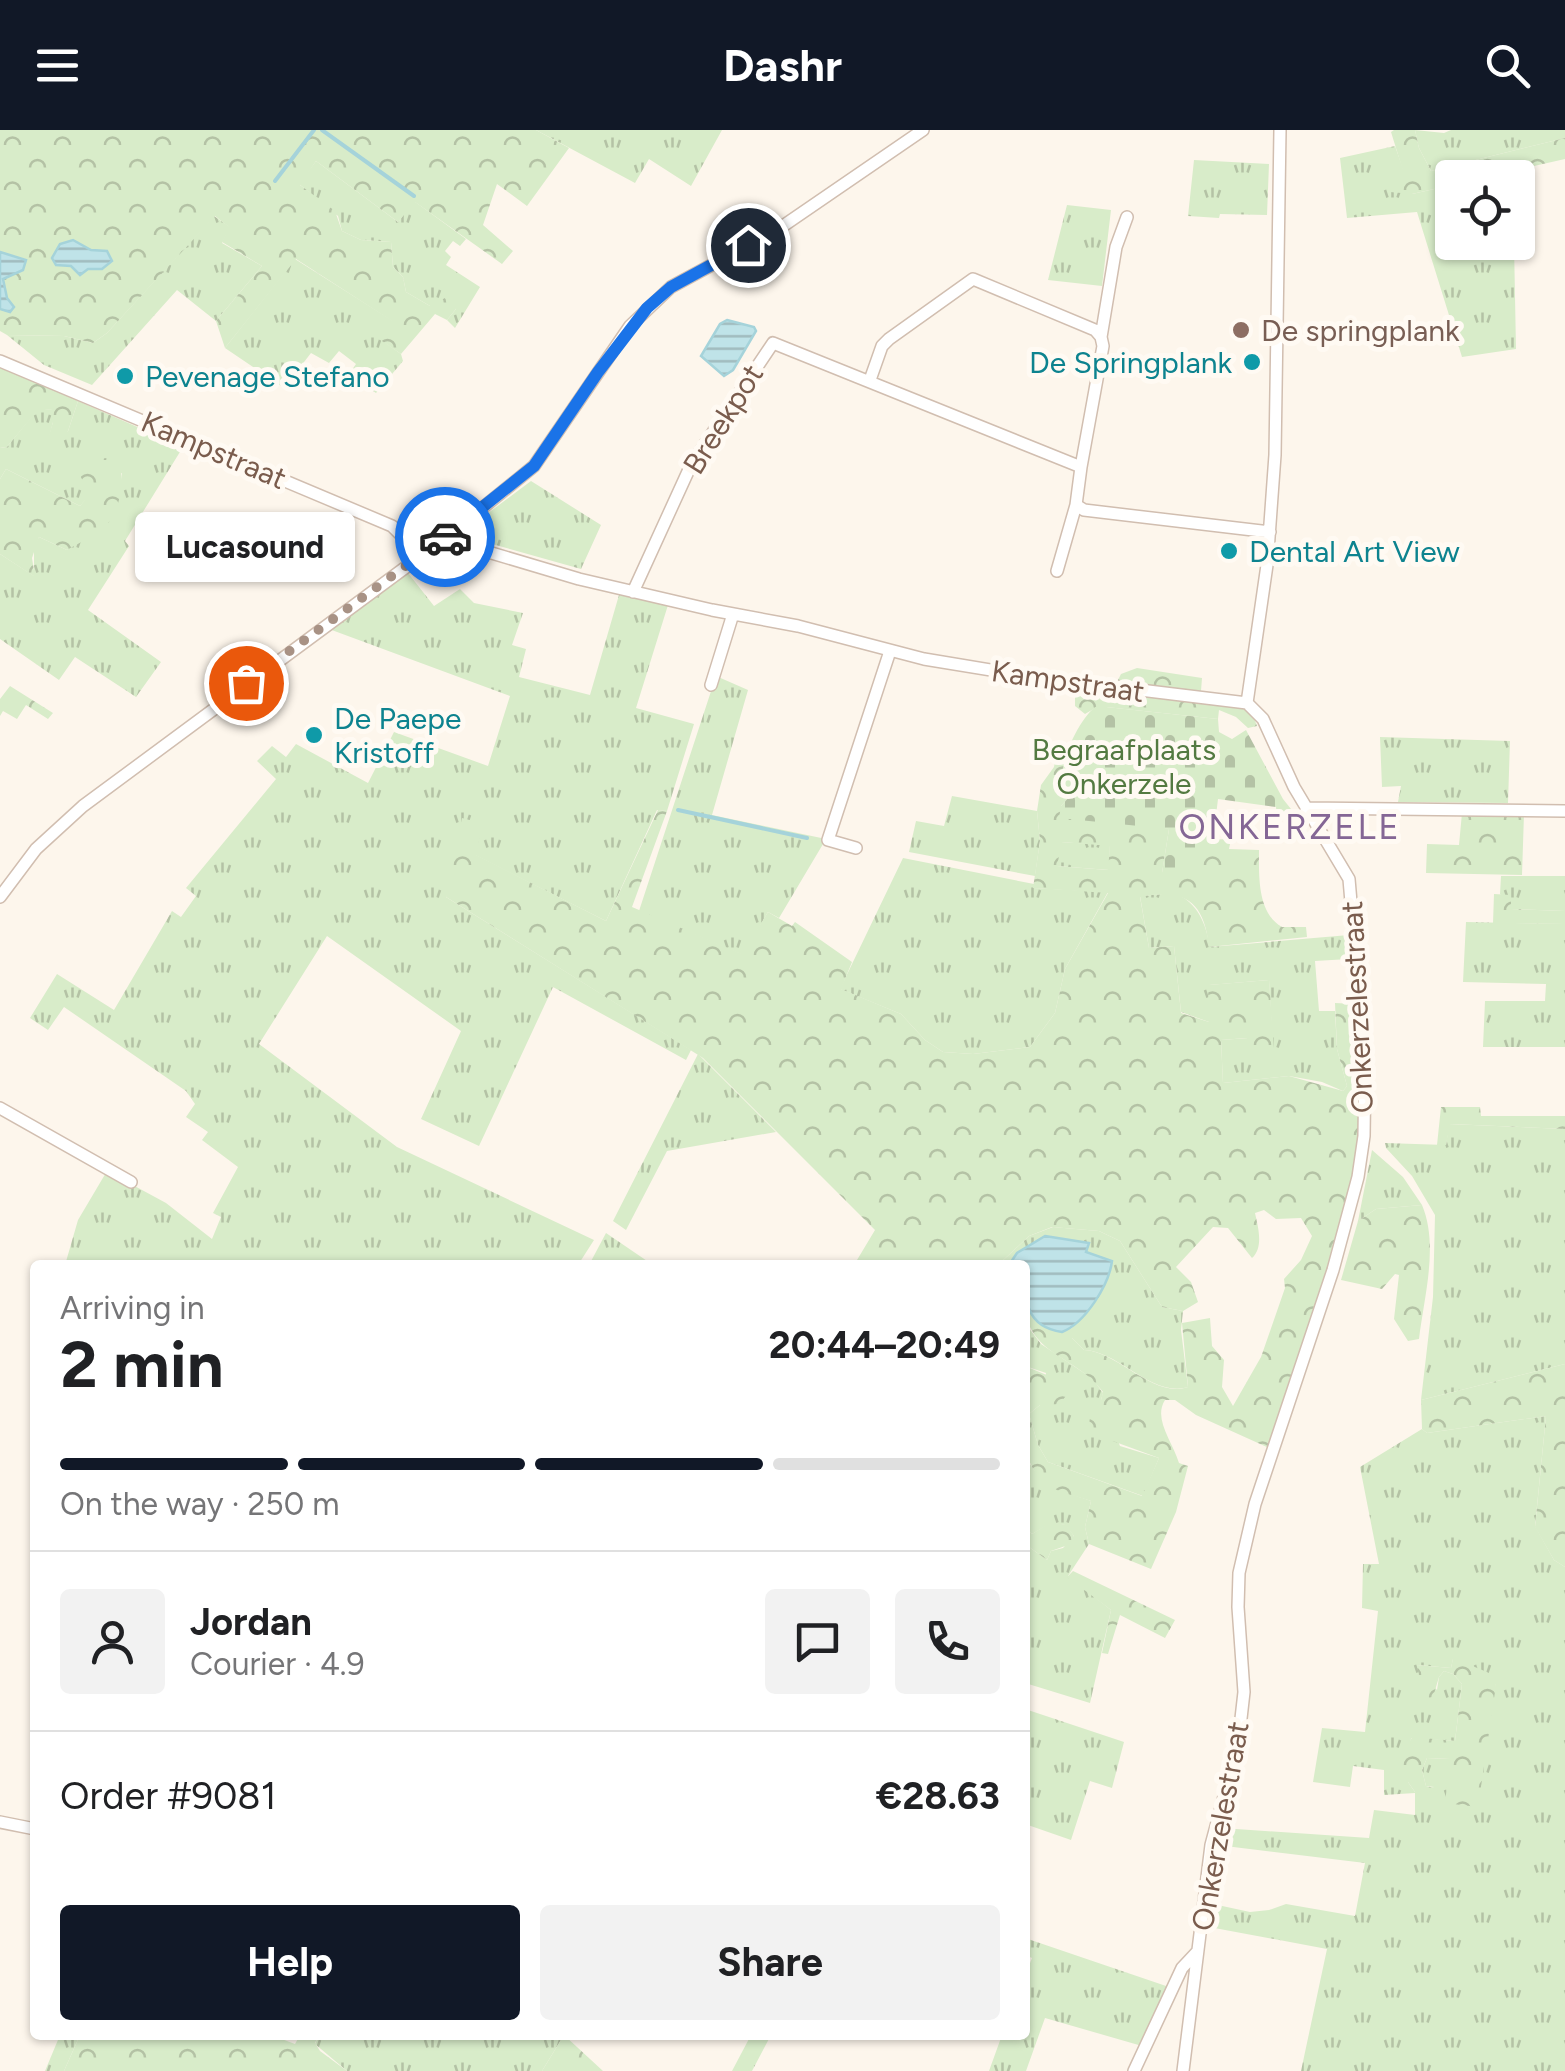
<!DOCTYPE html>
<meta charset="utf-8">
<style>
:root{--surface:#fff;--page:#f2f2f2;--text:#202124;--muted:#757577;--line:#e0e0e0;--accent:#111827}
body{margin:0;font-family:Figtree,sans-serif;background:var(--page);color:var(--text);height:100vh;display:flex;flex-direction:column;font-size:38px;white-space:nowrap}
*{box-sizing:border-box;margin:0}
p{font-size:32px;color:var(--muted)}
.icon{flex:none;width:55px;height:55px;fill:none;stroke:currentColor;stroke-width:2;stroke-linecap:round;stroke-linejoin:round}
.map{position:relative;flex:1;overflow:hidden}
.panel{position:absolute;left:30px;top:1130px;width:1000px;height:780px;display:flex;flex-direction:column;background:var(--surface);border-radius:10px;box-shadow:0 2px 8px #0004}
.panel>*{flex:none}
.fabs{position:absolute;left:1435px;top:30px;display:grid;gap:20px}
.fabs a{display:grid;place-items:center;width:100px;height:100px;border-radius:10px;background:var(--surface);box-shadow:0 2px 8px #0004;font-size:50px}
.pin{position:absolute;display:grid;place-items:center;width:85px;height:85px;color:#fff;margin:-42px;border:5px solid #fff;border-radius:50%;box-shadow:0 2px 10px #0007}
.courier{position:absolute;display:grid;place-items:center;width:100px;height:100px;margin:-50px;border:8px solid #1a73e8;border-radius:50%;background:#fff;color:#222;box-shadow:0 2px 12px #0007}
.bubble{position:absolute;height:70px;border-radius:10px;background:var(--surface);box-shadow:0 2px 8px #0004;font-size:32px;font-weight:700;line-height:70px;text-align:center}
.summary em{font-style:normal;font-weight:700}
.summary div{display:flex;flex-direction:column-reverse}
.summary{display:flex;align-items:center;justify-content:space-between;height:170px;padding:0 30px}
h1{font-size:65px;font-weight:700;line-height:75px}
.bar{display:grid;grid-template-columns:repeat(4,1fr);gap:15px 10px;align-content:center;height:120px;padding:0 30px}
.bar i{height:12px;border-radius:8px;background:var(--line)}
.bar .active{background:var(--accent)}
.bar p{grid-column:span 4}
.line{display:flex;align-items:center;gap:25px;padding:0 30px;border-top:2px solid var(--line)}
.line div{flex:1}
.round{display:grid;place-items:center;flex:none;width:105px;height:105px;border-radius:10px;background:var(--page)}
.action{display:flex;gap:20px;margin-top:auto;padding:20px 30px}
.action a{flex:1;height:115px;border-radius:10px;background:var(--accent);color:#fff;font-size:40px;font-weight:700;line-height:115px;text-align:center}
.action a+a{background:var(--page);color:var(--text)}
header{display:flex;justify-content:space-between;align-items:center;height:130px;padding:0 30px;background:var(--accent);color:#fff;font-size:45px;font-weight:700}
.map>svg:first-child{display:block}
</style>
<header><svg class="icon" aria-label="menu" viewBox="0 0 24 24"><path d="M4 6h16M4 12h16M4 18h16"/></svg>Dashr<svg class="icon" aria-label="search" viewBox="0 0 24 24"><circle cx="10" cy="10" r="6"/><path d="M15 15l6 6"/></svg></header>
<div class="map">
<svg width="1565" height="1941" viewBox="0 0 1565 1941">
<defs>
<pattern id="grass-tufts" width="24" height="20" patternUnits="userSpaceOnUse" patternTransform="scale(2.5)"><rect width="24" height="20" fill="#d8ecc9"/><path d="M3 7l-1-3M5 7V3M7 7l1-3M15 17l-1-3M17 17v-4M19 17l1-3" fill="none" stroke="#b4c2a5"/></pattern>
<pattern id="forest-crowns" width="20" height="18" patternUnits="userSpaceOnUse" patternTransform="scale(2.5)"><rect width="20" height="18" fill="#d8ecc9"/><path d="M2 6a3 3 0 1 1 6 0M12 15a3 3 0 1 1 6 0" fill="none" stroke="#b4c2a5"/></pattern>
<pattern id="cemetery-stones" width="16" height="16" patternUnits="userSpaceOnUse" patternTransform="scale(2.5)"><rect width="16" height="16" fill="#d8ecc9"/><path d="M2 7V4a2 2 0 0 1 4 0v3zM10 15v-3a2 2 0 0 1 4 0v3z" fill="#b4c2a5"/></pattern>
<pattern id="water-rules" width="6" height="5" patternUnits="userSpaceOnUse" patternTransform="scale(2.5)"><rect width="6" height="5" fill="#bfe3e8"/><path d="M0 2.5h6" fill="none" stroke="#a0bbbe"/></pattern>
</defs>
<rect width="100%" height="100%" fill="#fdf6ec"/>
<path fill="url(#grass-tufts)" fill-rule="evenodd" d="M536,0H722L691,56L649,29L635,53Z
M1415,0L1444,3L1451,0H1565V8L1431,41L1419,18Z
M1395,16L1412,64L1452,55V112L1514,113L1516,219L1462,227L1417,82L1347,88L1340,28Z
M1194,30L1269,34L1267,85L1220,84L1219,88L1188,86Z
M316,31L398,92L414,71L466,109L460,116L453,111L445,121L451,127L446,135L480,157L455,198L447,190L456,179L430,176L406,162L403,147L393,137L391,112L361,110L342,101L338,86L299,54Z
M1067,75L1111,80L1102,156L1048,150Z
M214,86L230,97L222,113L262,136L216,191L177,160L92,255L44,235L7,205L64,206L93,213L107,203Z
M295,129L393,191L380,209L401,224L403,231L376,263L349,244L356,234L339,221L329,233L311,223L284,258L225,218Z
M78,271L183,317L125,411L129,416L88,480L161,532L136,567L75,527L59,550L0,509V424L34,446V416L39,407L67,420C107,392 115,394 122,343L89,360L88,367L80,376L6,339L0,349V317L6,318L37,280L53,279V292L48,312L68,301Z
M531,351L601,395L581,439L478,410L472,403L476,392Z
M408,443L434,476L460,459L474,473L523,483L512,515L526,519L519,547L590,565L619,465L668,475L636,578L694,594L667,681L657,680L606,791L475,725L446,767L691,920L686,930L553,857L479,1016L421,989L461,901L327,806L259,914L397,1017L594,1110L578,1135H65L78,1090L107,1041L166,1073L212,1109L221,1087L213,1083L238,1037L202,1010L208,1002L186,987L195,974L186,961L64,877L48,900L30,888L57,844L114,880L172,781L181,787L196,766L186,758L276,649L257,631L272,616L286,627L296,614L368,653L394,602L488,636L510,566L329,499Z
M716,546L748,560L712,685L826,709L779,788L768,782L743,825L639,781Z
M1380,607L1510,611L1508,673L1398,672L1401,656L1382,657Z
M952,666L1037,681L1040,711L1035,746L909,722L916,691L944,696Z
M1061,712L1110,715L1109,740L1056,736Z
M903,728L1034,754V758L1108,762L1065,839L1055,883L1030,917L973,924L943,922L925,910L901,884L840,859Z
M1501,746H1565V781L1511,779L1500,764Z
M1174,763C1198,772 1206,794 1210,817L1349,805V829L1315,831L1319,881H1335L1337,919L1347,956L1343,961L1322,952L1289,946L1223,953L1221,910L1248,908V919H1273L1269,850L1209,855V892L1181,882L1174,816L1149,818L1140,766Z
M1466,792L1565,794V917H1483L1485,871H1545L1546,854L1463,852Z
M698,924L776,1002L667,1021L626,1100L613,1091Z
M1449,994L1565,999V1234L1421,1270L1433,1167L1435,1085L1412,1046L1386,1018L1385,1013L1446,1015Z
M1372,1020L1403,1047L1422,1075L1376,1079L1358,1091Z
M1053,1097L1099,1101L1120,1111L1162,1177L1183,1181L1181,1200L1188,1257C1152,1268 1119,1221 1084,1220L1072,1208V1198L1106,1153L1086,1121L1089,1114L1017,1123L1009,1135H998L1029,1106Z
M606,1103L653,1135H589Z
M1025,1193L1041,1214L1093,1249L1103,1263L1101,1270L1120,1316L1159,1328L1143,1366L1048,1332L1038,1315L1029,1284L1040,1275L1046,1243L1025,1236Z
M1546,1286L1535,1396L1554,1430L1565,1437V1941H1301L1327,1819L1209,1797L1213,1774L1250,1782L1269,1780L1286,1774L1355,1786L1365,1733L1217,1715L1222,1698L1369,1708L1374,1680L1415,1685V1663L1384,1665V1640L1353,1636L1350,1657L1313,1652L1322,1598L1365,1602L1378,1481L1362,1478L1363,1434H1379L1360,1337L1422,1299L1427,1303ZM1453,1529L1496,1555L1450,1629L1427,1628L1422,1640L1426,1656L1434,1657L1415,1662L1408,1652L1411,1608L1455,1611L1462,1554L1453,1544L1444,1541L1439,1547L1437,1560L1417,1535L1451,1538Z
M1025,1325C1042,1358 1058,1359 1091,1371L1085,1397L1089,1414L1068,1446L1111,1480L1090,1573L1025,1553V1414L1047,1430L1051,1421L1063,1418L1074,1406L1065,1395L1051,1393L1032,1404L1025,1396Z
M1025,1579L1124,1612L1112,1658L1090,1651L1071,1710L1025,1694Z
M1025,1808L1169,1857L1142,1916L1045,1888L1026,1941H989L1002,1905H1025V1846L1032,1828L1025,1825Z
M60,1905H80L64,1941H45Z
M319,1905H564L542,1941H347L315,1914Z
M751,1905H771L752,1941H732Z"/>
<path fill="url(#forest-crowns)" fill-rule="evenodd" d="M0,0H536L569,18L527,76L497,54L483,95L513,121L502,134L415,72L398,92L316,31L300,55L335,81L342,101L361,110L391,112L393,137L403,147L406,162L430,176L445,168L456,179L447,190L435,184L401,224L379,209L392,191L296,129L225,218L216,191L262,136L222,112L229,97L215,86L107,203L93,213L64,206L7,205L0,201Z
M1394,0H1415L1419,18L1431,41L1565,8V29L1485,47L1452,48V55L1412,64L1390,62L1385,57L1386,51L1394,45L1404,44L1391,2Z
M0,235L78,271L68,301L54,315L47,312L53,292L52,279L37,281L6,318L0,317Z
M107,328L119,334C125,349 120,377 110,391C100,404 80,412 67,420L39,407L32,428L35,447L0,424V349L6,339L80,376C92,363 87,358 79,344L90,330Z
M1137,538L1202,548L1201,561L1246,567L1257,596L1248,598L1236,587L1219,580L1218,589L1106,577H1097L1085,584L1075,576V566L1081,557L1113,560L1121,544Z
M10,556L53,583L48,589L26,575L17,589L3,581L0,586V569Z
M1058,615L1070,616L1062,649L1070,666L1061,676L1169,699L1162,743L1198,710L1231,709L1229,719L1259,720C1259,745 1257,783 1282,797H1306L1307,807L1209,817C1204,770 1184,759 1140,767L1149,818L1174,816L1181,883L1209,892L1208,855L1269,850L1274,919H1247V908L1221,910L1223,953L1289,946L1343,961L1347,956L1337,919L1335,873L1355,874C1359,911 1366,950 1363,988C1353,1098 1303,1213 1269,1318L1196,1285L1175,1270H1165C1153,1289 1172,1310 1179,1333L1188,1336L1176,1382L1151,1439L1089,1414L1085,1397L1091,1371C1077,1366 1058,1363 1047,1354C1013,1330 1025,1273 1025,1236L1066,1253V1266L1059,1274L1040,1275L1029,1284L1038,1315L1048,1332L1142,1366L1159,1328L1088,1302L1091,1280L1101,1270L1103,1262C1078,1226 1025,1225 1025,1172L1036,1191L1062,1202L1072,1198V1208L1084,1220C1118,1221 1153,1269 1188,1257L1182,1193L1210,1188L1212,1216L1224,1230L1222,1257L1233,1276L1261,1227L1285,1158L1284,1149L1301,1130L1312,1106L1301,1088L1276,1089L1264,1080L1255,1083C1258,1097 1264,1117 1252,1128L1228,1098L1213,1097L1176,1137L1191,1152L1198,1172L1183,1181L1162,1177L1120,1111L1099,1101L1052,1097L1029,1106L998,1135H854L875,1100L703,928L446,767L462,688L482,693L476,725L606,791L658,680L667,681L632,777L742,824L768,782L792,796L795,792L852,832L841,859L901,884L925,910L943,922L973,924L1030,917L1055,883L1065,839L1108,763L1033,758L1040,711L1037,681L1041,655L1054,637ZM1062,712L1110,716L1108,740L1057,736Z
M1462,683L1524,684L1522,745L1426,743L1427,714L1459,715Z
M1494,764L1511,765V779L1565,781V794L1493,793Z
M1441,977H1480L1481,986H1565V999L1450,994L1446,1015H1437Z
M1422,1075C1439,1115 1424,1167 1419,1209L1408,1211L1394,1189L1399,1145L1395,1144L1382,1159L1341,1150L1358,1091L1376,1079Z
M1565,1234V1437L1554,1430L1535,1397L1546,1286L1427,1303L1422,1299L1421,1270Z
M1051,1392L1066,1395L1074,1406L1071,1414L1051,1421L1047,1430L1025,1414V1396L1032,1404Z
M1073,1441L1175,1490L1165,1508L1120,1485L1108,1524L1102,1523L1111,1480L1067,1447Z
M1453,1528L1487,1542L1496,1555L1478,1677L1445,1673L1450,1629L1427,1628L1422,1640L1426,1656L1439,1659L1436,1666L1415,1662L1408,1652V1639L1402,1637L1400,1632L1412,1607L1455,1611L1462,1554L1453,1544L1444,1541L1439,1547L1433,1567L1429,1568L1421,1557L1417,1535L1451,1538Z
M80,1905H271L295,1914L300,1905H319L315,1913L320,1921L347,1941H64Z
M564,1905L603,1941H542Z"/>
<path fill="url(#cemetery-stones)" d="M1097,576L1218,589L1219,602L1232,609L1246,600L1283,669L1299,689L1298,693L1277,688L1276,677L1218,669L1213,710H1198L1193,745L1162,743L1169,699L1059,688L1061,676L1070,666C1069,660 1065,656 1063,651C1058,633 1081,585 1097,576Z"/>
<path fill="url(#water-rules)" stroke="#a5d3da" stroke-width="2.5" d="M73,110L91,120L107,121L112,131L102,139H88L80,145L71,136L56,135L52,128L60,114Z
M0,122L26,130L23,140L3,149L7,168L14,177L10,182L0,179Z
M727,190L754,197L756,201L733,240L724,246L701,226L720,194Z
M1045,1106L1089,1113L1086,1122L1112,1131C1109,1155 1085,1193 1062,1202C1023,1196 1025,1167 1025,1135H1009L1017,1123Z"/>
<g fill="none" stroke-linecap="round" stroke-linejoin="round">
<path stroke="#a5d3da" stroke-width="4" d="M322,0L414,66
M275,51L314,0
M678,680L807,708"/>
<g stroke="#d1beb0" stroke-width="14">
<path id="minor" d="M1101,207L1116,117L1127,87
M0,231L392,396L420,424
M870,250L882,216L889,209L973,149L1095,200L1101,207L1103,216L1081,337
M448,406L458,413L579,449L712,480L798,496L924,529L1033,547L1247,573
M1057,441L1076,375
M633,462L691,335L773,213L1081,337L1076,375L1084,380L1270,402
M711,555L733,484
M1247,573L1267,435L1275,325L1280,0
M1306,678L1565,681
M856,718L828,710L890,521
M0,767L36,719L83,676L448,406L534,336L630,196L671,157L780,98L923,0
M0,978L131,1052
M0,1692L35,1699
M1134,1941L1182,1838L1197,1822
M1183,1941L1211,1715L1238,1615L1244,1562L1238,1477L1239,1443L1255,1374L1333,1140L1358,1047L1364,1006L1365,935L1349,749L1294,657L1263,589L1247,573"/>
</g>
<use href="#minor" stroke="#fff" stroke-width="11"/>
</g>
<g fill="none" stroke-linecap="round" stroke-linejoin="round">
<path stroke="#a89285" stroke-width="10" stroke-dasharray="0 18" d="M246,553L445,407"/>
<path stroke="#1a73e8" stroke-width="12" d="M445,407L534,336L598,242L647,178L671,157L748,115"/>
</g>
<circle fill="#8d6e63" stroke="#fffaf3" stroke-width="4" cx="1241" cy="200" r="10"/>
<g fill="#0f9aa8" stroke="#fffaf3" stroke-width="4">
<circle cx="1252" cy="232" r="10"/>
<circle cx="125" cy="246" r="10"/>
<circle cx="1229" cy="421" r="10"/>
<circle cx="314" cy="605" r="10"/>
</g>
<g text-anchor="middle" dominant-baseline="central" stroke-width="10" stroke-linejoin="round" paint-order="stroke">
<g font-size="30" fill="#785e54" stroke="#fffaf3" text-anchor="start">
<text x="1261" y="200">De springplank</text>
</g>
<g font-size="30" fill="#0d838f" stroke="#fffaf3" text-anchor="start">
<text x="1232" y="232" text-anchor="end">De Springplank</text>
<text x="145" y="246">Pevenage Stefano</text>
<text x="1249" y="421">Dental Art View</text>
<text x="334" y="588">De Paepe<tspan x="334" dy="34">Kristoff</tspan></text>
</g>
<g font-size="30" fill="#7a5c4d" stroke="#fffaf3">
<text transform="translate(723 289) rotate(-58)">Breekpot</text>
<text transform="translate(214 320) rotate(23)">Kampstraat</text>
<text transform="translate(1068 551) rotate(8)">Kampstraat</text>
<text transform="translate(1357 877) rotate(-93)">Onkerzelestraat</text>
<text transform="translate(1220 1696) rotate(-80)">Onkerzelestraat</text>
</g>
<g font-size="30" fill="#537a41" stroke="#fffaf3">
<text x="1124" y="619">Begraafplaats<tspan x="1124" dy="34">Onkerzele</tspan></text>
</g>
<g font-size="35" letter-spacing="2.5" fill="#846695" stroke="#fffaf3">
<text x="1290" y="697">ONKERZELE</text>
</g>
</g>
</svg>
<div class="fabs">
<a><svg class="icon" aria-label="locate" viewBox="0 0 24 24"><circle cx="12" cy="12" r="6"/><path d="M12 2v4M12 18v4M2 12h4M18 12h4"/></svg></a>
</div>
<div class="pin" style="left:246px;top:553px;background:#ea580c"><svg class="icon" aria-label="bag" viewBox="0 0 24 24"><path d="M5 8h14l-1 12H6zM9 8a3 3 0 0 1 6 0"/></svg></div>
<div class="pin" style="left:748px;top:115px;background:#1f2937"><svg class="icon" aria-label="home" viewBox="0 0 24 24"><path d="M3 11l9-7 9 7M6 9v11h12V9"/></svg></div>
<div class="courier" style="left:445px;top:407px"><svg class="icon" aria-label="car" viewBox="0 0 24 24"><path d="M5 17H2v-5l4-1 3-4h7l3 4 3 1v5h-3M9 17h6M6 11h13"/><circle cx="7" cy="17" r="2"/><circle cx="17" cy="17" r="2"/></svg></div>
<div class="bubble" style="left:135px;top:382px;width:220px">Lucasound</div>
<section class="panel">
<div class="summary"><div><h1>2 min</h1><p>Arriving in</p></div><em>20:44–20:49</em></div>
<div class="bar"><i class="active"></i><i class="active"></i><i class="active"></i><i></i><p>On the way · 250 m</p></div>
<div class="line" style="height:180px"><a class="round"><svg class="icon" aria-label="person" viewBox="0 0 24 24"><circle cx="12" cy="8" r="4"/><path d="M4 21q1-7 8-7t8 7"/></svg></a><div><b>Jordan</b><p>Courier · 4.9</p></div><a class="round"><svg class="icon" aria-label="chat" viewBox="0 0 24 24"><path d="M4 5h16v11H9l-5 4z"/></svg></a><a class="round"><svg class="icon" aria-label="phone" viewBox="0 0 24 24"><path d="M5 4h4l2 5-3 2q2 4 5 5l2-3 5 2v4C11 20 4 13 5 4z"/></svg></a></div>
<div class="line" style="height:130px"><div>Order #9081</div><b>€28.63</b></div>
<div class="action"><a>Help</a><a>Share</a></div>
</section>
</div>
